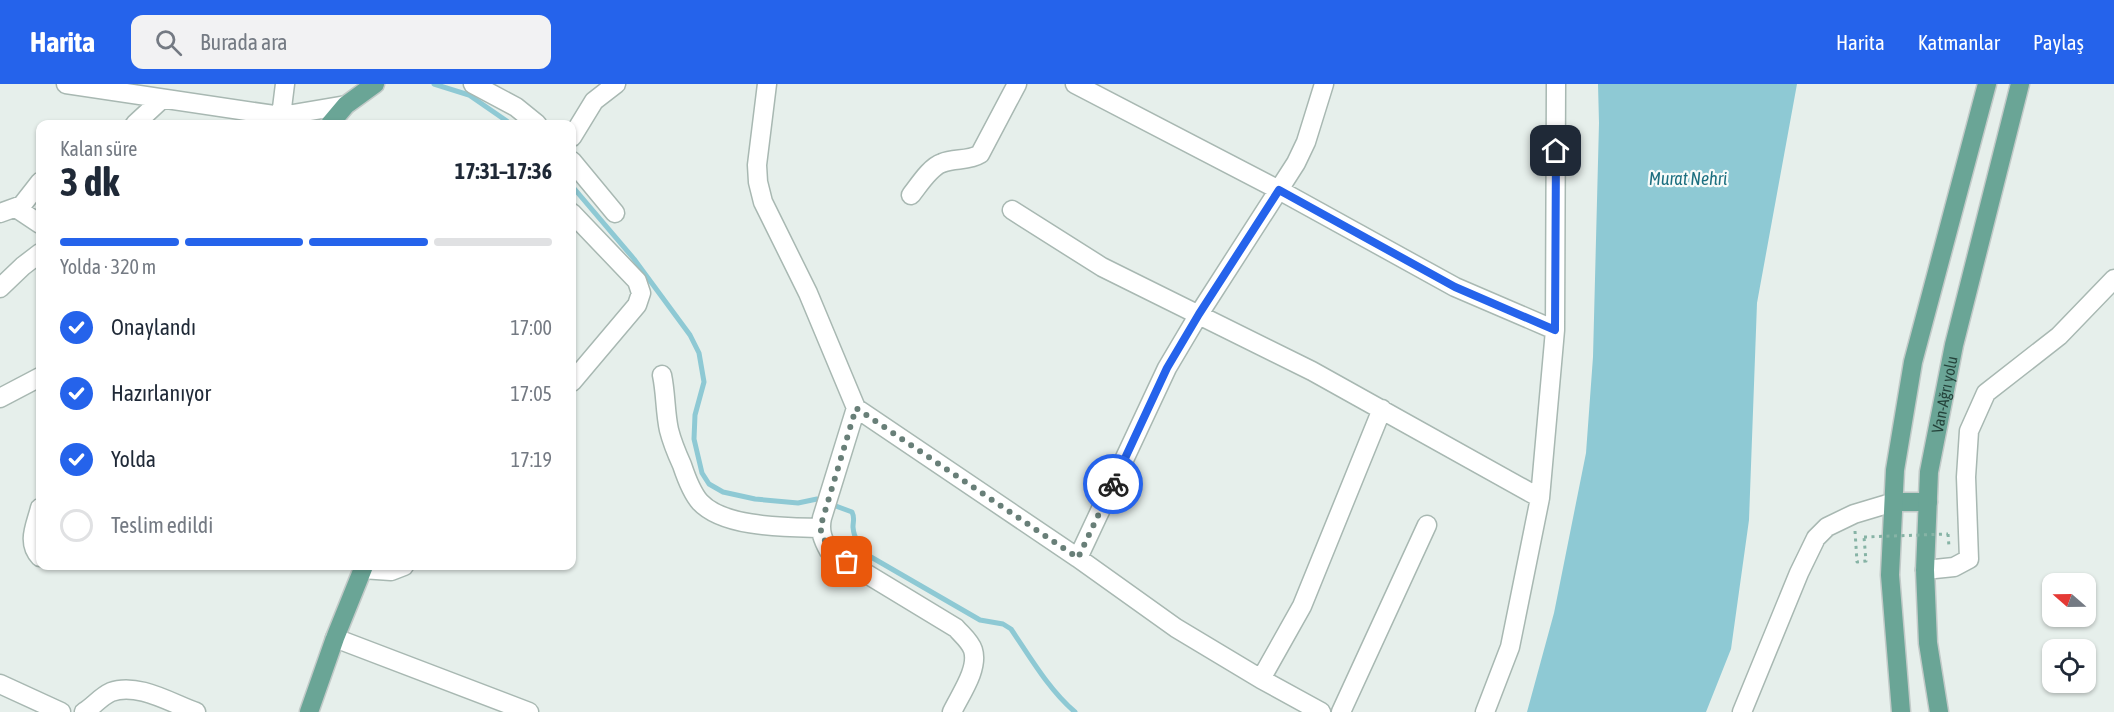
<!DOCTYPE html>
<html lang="tr">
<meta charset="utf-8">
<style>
:root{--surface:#fff;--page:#f2f2f3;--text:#1f2937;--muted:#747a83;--line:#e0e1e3;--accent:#2563eb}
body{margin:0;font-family:"Asap Condensed",sans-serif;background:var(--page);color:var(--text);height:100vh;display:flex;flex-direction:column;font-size:22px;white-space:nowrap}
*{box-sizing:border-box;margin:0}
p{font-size:20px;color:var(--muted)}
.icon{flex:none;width:33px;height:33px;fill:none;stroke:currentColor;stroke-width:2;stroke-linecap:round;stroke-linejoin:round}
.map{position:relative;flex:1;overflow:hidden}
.details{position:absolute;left:36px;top:36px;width:540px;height:450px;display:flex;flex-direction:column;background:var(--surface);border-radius:12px;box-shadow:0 2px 4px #0004}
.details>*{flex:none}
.needle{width:39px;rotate:290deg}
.buttons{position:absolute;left:2042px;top:489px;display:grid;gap:12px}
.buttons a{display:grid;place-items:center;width:54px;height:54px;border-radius:12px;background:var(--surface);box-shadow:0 2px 4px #0004;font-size:30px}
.pin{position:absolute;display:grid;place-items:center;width:51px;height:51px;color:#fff;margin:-26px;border-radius:12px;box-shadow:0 3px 9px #0006}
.courier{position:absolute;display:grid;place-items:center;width:60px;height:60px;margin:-30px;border:4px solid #2563eb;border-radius:50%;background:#fff;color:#222;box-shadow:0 2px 8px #0007}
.overview em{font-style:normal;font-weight:700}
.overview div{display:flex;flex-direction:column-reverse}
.overview{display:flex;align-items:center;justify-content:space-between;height:102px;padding:0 24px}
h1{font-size:39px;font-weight:700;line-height:45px}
.bar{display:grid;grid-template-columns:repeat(4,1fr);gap:9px 6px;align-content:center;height:72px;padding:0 24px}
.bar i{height:8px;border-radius:4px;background:var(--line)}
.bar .selected{background:var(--accent)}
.bar p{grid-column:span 4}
ol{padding:0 24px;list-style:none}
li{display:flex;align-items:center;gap:18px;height:66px}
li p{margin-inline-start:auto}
li .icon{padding:6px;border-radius:50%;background:var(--accent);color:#fff;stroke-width:4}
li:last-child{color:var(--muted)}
li i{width:33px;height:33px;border:3px solid var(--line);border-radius:50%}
header{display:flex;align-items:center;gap:36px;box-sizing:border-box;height:84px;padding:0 30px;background:var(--accent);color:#fff}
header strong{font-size:28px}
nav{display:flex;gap:33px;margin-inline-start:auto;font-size:21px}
.search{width:420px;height:54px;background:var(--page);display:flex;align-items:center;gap:15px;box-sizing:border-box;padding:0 21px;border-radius:12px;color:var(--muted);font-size:22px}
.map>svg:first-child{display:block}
</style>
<header>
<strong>Harita</strong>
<div class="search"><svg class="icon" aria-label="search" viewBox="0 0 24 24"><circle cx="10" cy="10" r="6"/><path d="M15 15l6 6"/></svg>Burada ara</div>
<nav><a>Harita</a><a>Katmanlar</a><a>Paylaş</a></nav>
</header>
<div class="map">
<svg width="2114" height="628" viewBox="0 0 2114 628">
<rect width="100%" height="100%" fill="#e6efeb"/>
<path fill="#8ec9d4" d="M1598,0H1797L1757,219L1749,436L1731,565L1706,628H1527L1554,529L1586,369L1593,273L1599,39Z"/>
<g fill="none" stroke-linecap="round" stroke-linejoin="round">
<path stroke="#8ec9d4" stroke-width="5" d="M434,0L469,11L511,40
M572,102L634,175L690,251L699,269L704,298L695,331L694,355L702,389L709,400L723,408L755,415L798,419L817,415L852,428C855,434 853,437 853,443C854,457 862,464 871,473L980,536L1003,540L1011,545C1030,573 1049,606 1075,628"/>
<g stroke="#a8b8b2" stroke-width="21">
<path id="minor" d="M66,0L281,32L346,21
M285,0L281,32L287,39
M473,0L516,23L537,40
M767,0L757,81L758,98L763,118L808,209L856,324L1078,474L1176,544L1261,595L1321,628
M1075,0L1279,106L1455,203L1555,246
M135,40L162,15
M572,53L594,17L616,0
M572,77L615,129
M911,111C919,101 930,83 942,79C954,74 969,77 980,70L1017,0
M16,124L40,140
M1012,126L1102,183L1312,287L1540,414
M0,129L22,121L40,98
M572,129L637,197L641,209L637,221L572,298
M0,204L23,182L40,169
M662,291C666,310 665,328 669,346C672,358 677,370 682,381C686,393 692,409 700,418C724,444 787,443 820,444
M0,314L40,293
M856,324L822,434C819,447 823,456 829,467L956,544C962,551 970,557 973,566C979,585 960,611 952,628
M40,424C36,441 26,458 40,473
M1078,474L1167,284L1199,230L1296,79L1306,58L1324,0
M362,485L391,487L404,482
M1925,486L1954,483L1969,475L1966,393L1969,347L1986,309L2059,252L2114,195
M335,554L529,628
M1261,595L1302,522L1382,325
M0,600L61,628
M84,628C94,622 100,613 111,608C137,598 171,619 196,628
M1341,628L1427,441
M1485,628L1510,563L1540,414L1555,246L1556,0
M1742,628L1799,489L1816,454L1827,443L1854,430L1894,418"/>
</g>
<g stroke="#c2cac8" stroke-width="21">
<g id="major">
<path d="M330,40L346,21L375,0"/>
<path d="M1894,418H1928"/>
<path d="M309,628L335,554L364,482"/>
<path d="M1901,628L1890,491L1895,386L1913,278L1987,0"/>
<path id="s1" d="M1939,628L1928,559L1925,486L1929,388L1954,261L2020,0"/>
</g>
</g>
<path stroke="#86b3a5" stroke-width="3" stroke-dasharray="3 4.5" stroke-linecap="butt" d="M1855,447L1857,478L1866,477L1864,453
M1948,450L1949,463"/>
<use href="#minor" stroke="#fff" stroke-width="18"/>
<use href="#major" stroke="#6aa596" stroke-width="18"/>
<path stroke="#86b3a5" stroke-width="3" stroke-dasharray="3 4.5" stroke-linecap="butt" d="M1864,453L1948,450"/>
</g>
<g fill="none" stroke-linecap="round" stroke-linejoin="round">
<path stroke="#687f78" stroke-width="6" stroke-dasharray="0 10.8" d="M847,478L829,467L820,444L856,324L1078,474L1113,400"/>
<path stroke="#2563eb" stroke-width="8" d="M1113,400L1167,284L1199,230L1279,106L1455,203L1555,246L1556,67"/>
</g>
<g text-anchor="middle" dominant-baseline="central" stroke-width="4.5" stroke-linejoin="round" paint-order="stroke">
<g font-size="16" fill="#24423a" stroke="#f7fbf9">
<text stroke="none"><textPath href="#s1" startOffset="320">Van-Ağrı yolu</textPath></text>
</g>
<g font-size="18" font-style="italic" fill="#1c6f80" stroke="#f7fbf9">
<text x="1688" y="94">Murat Nehri</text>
</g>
</g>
</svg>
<div class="buttons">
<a><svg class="needle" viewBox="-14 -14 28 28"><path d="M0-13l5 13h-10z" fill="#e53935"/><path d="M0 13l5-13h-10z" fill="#747a83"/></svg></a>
<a><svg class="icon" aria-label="locate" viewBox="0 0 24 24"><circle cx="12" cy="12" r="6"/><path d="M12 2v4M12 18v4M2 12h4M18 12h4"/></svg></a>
</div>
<div class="pin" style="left:847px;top:478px;background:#ea580c"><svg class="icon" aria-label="bag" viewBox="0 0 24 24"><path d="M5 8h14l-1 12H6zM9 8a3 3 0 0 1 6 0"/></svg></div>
<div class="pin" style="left:1556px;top:67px;background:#1f2937"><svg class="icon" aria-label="home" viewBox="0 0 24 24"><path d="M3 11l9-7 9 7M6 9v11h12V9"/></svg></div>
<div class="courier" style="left:1113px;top:400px"><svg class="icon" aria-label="bike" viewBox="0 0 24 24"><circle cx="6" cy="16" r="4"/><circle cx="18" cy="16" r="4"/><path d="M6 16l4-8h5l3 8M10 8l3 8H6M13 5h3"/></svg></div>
<section class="details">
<div class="overview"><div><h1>3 dk</h1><p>Kalan süre</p></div><em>17:31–17:36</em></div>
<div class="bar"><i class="selected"></i><i class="selected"></i><i class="selected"></i><i></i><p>Yolda · 320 m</p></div>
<ol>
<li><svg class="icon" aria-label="check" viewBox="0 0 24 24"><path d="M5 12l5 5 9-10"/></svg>Onaylandı<p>17:00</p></li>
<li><svg class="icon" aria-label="check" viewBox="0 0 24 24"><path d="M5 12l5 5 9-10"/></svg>Hazırlanıyor<p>17:05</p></li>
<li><svg class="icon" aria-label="check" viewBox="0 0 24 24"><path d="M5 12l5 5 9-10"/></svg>Yolda<p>17:19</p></li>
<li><i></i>Teslim edildi</li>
</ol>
</section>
</div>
